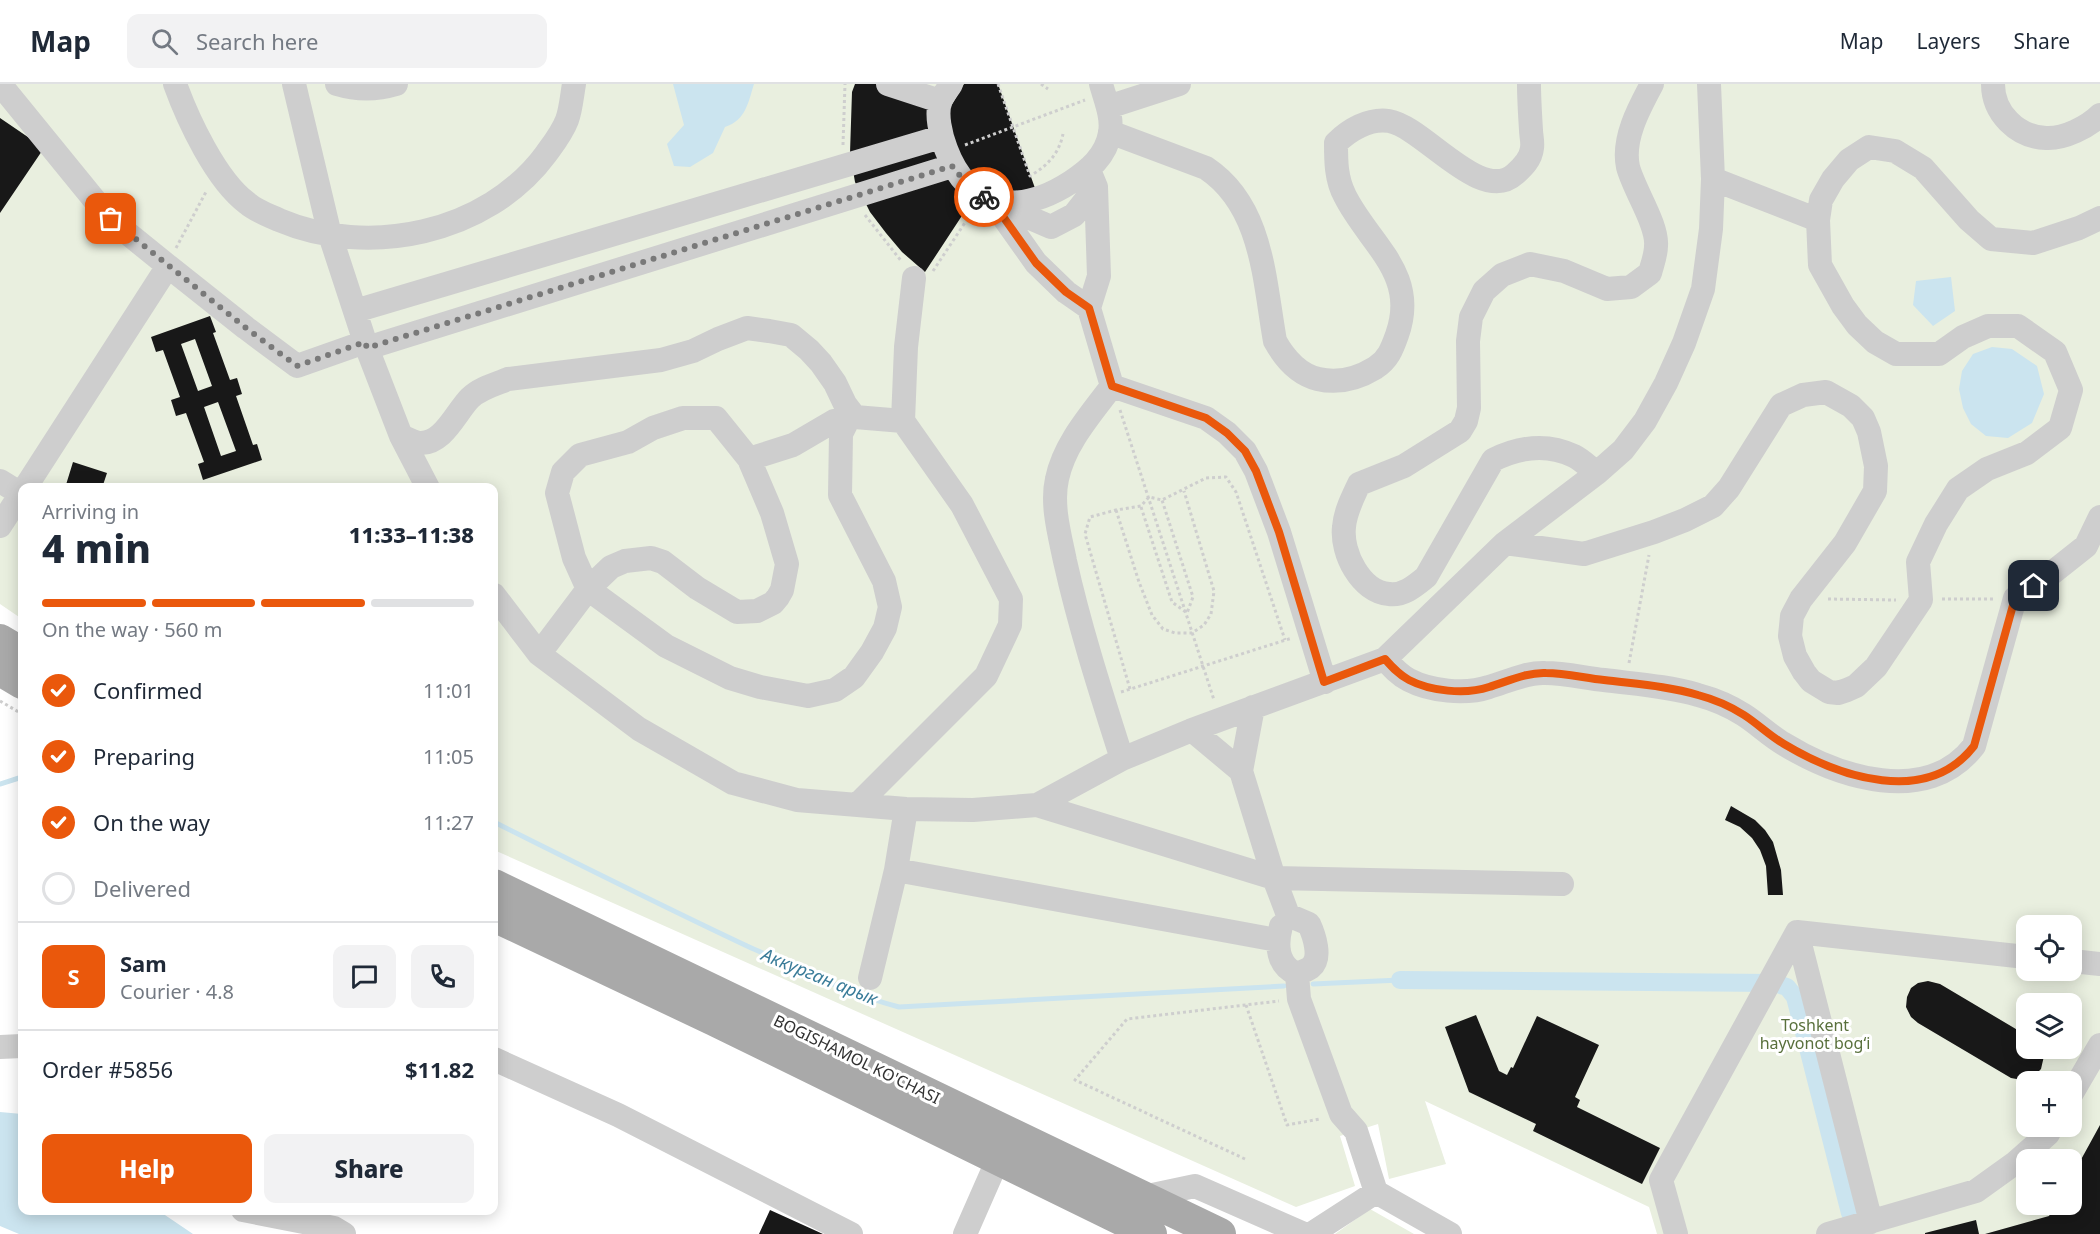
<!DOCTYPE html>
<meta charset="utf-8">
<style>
:root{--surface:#fff;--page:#f2f2f3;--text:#1f2937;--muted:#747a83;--line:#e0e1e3;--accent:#ea580c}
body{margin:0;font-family:"Noto Sans",sans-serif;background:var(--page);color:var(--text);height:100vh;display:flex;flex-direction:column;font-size:22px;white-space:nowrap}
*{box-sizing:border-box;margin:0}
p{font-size:20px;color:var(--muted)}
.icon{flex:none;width:33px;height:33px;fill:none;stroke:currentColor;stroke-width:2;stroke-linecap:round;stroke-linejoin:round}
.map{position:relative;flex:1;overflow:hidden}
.details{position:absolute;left:18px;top:399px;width:480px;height:732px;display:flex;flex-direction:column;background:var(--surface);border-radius:12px;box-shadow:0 3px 15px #0003}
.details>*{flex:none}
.controls{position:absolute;left:2016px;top:831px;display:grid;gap:12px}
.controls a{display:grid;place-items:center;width:66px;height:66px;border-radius:12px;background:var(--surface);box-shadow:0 3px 15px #0003;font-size:30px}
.pin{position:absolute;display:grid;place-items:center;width:51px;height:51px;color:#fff;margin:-26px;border-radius:12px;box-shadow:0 3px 9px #0006}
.courier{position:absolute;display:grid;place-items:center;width:60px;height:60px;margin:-30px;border:4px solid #ea580c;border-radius:50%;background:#fff;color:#222;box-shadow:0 2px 8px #0007}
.overview em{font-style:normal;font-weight:800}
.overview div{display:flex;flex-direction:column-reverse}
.overview{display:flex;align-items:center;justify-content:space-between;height:102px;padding:0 24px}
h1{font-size:39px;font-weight:800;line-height:45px}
.bar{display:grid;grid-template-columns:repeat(4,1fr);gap:9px 6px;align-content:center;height:72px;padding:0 24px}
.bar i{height:8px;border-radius:4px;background:var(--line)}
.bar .active{background:var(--accent)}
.bar p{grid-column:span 4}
.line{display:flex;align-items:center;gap:15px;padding:0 24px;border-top:2px solid var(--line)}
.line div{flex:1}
.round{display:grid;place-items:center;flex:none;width:63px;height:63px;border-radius:12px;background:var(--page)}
ol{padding:0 24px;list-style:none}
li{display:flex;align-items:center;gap:18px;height:66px}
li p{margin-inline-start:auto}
li .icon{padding:6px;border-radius:50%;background:var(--accent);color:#fff;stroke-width:4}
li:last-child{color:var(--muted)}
li i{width:33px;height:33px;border:3px solid var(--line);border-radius:50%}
.cta{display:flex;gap:12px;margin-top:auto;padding:12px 24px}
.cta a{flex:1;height:69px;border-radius:12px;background:var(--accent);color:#fff;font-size:24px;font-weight:800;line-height:69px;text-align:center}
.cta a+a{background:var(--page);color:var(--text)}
header{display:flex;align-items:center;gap:36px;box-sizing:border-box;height:84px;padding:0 30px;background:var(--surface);border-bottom:2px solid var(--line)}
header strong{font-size:28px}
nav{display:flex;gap:33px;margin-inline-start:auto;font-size:21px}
.search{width:420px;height:54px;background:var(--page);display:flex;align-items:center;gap:15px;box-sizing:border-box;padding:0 21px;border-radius:12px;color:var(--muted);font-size:22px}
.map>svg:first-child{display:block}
</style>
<header>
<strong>Map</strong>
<div class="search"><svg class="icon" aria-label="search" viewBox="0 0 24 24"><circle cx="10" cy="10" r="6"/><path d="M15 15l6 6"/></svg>Search here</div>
<nav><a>Map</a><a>Layers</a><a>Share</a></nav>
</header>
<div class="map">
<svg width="2100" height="1150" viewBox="0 0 2100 1150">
<rect width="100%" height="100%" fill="#fff"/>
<path fill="#e9efdf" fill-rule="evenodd" d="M0,0H2100V1150H1657L1649,1123L1425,1017L1446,1080L1389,1095L1378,1040L1340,1052L1355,1102L1296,1123L494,766V404H22V535L0,520ZM2026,842H2072V886H2026ZM2026,920H2072V964H2026ZM2026,998H2072V1042H2026ZM2026,1076H2072V1120H2026Z
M1370,1125L1414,1150H1335Z"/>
<path fill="#cbe4ef" d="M673,0H754C748,19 746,36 725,43L713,69L690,83L674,82L667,60L684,41Z
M1951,193L1955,227L1933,242L1913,221L1916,197Z
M1992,263L2012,265L2037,282L2044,310L2032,339L2008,354L1986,352L1971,340L1963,324L1959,305L1962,287L1973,270Z
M0,1028L22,1030V1126L159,1127L193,1150H19L0,1142Z"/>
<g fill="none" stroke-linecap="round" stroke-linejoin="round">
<path stroke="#cbe4ef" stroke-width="5" d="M0,700L22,693
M494,738C578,780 662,822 747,862C797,884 846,909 899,923L1284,902
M1313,900L1400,896"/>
<path stroke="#cbe4ef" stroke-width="18" d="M1400,896L1774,899L1787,903L1795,913L1850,1129"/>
</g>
<path fill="#181818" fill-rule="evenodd" d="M855,0H903L927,9L969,121L925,188L902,168L886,149L870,128L855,98L850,69L852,8Z
M964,0H998L1036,107L998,108L963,85L952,60L948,27Z
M0,34L44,64L0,129Z
M210,232L216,248L213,249L230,296L237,294L242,310L236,312L253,361L257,360L262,376L203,396L198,380L204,378L186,329L176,332L171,316L180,313L163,266L156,268L151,253ZM195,255L212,302L198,307L181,260ZM218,318L236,367L221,372L204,323Z
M73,378L107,389L102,404H65Z
M1731,722L1755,736L1765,746L1773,758L1781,786L1783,811H1768L1766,782L1760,766L1752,754L1740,743L1725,736Z
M1928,897L1940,900L2026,951V964H2041L2044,972L2041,985L2032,994L2022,996L2011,994L1918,939L1911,933L1906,923L1907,913L1911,904L1918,899Z
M1476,931L1499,987L1507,991L1511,983L1513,984L1537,932L1599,961L1575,1013L1580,1016L1577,1023L1660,1064L1642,1100L1533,1047L1536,1040L1469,1008L1445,943Z
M2100,1041V1150H1985L2049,1132L2056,1120H2072V1092Z
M770,1126L823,1150H759Z
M1976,1136L1979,1150H1925V1149Z"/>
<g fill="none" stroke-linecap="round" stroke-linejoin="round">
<path stroke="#cecece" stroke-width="3" stroke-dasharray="3 3" stroke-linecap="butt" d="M998,0L1030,92C1047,82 1059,70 1063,50
M1041,0L1048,5
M843,61L845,0
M965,61L1085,16
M865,131L902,178
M176,164L207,106
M933,187L972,128
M1120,326L1214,616
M1141,423L1172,518L1187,529L1193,513L1162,416
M1116,426L1139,498L1152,531L1163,545L1175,549H1192L1204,541L1211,530L1214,507L1184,407
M1828,515L1896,516
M1942,515H1995
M1629,579L1649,471
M1130,605L1085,450L1090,433L1116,426L1141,422L1149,413L1162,416L1206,394L1226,393L1236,408L1285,556
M1121,608L1292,554
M0,617L22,630
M1246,921L1287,1041L1320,1035
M1245,1075L1075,996L1127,935L1279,917"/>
<path stroke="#cecece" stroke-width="24" d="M0,0L110,135L168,182
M175,0C188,36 216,96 247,119C256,127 268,131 279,136C368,174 487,150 546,70C554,59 562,49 567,36C571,25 572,11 574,0
M294,0L330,151L367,264L401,352L428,404
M337,0C357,6 376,6 396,0
M888,0L940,17
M951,0C948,5 944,10 941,16C935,29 941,52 946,65C969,127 1020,131 1071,98C1089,86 1106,72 1110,49C1113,33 1105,15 1101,0
M1993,0C1993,29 2017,53 2046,54C2064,55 2088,43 2100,31
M1108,23L1179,0
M1110,48L1206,84C1263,122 1264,196 1275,257C1285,275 1298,290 1318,295C1339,300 1357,295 1375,284C1388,276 1392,265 1397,251C1419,190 1369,160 1345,112C1336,95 1336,77 1336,59C1349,46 1369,34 1389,37C1424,43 1481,121 1515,90C1523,83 1531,75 1532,64C1533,58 1531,51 1531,46C1530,30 1529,15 1529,0
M1089,86L1096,103L1099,192L1089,224L1112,302
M1713,95L1818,136
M992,117L1036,179L1066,208L1089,224
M1002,122L1051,143L1074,131L1096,103
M355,227L941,53
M367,264L952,82
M1112,302C1091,330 1064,360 1057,395C1051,421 1060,452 1065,477C1080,544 1101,609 1122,675
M1112,302L1206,334L1227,349L1245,367L1256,387L1279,448L1325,598
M401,352C406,354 413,358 419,359C443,361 456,328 470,314C480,304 496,300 508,295L661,276L693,267L718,255L747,244L769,247L791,251L809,266L821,279L835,299L845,320L855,333L848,336L841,350L840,411L884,497L890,523L885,544L872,568L854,593L835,606L808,612L760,603L730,594L666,562L588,505L574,474L557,409L563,388L580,371L628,358L653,344L683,334H716L749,375L772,429L787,480L782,506L778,513L773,519L757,527L737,528L697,504L663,478L651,474L625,477L611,483L588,505L539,570
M749,375L793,361L834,337L855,333L903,337
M1597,389C1590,384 1582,376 1574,372C1547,359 1519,363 1493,376L1426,493C1416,501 1404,512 1389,510C1361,508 1341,469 1344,443C1345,428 1353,413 1359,400L1404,382L1460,347L1466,337L1469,324L1468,257L1471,233L1484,207L1502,191L1530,180L1564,187L1607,205L1631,203L1650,189C1652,181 1656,171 1656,162C1658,141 1634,106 1628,83C1622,55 1639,24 1652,0
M0,397L21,410
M25,404L168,182L246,244L297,282L365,258
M0,442L22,408
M1505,459L1584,470L1654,448L1685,436L1713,422L1729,404L1781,321L1803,311L1826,308L1851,322L1863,334L1869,348L1876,382L1875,407L1845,459L1801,515L1792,532L1790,552L1795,572L1804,588L1811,597L1829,608L1838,609L1847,606L1856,602L1876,583L1921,516L1918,478L1936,440L1958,405L1987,385L2027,369L2060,344L2071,306L2055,268L2018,242H1988L1963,253L1939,270H1896L1875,258L1857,241L1843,222L1820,181L1818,136L1821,116L1833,95L1849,76L1869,63L1895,67L1923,84L1969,136L1991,155L2033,159L2079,144L2100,134
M494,511L539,570L639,645L733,699L797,716L906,725L973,726L1037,721L1122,675L1192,646L1385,575L1505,459L1597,389L1623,366L1645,337L1666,299L1684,259L1703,205L1711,145L1713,95L1709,0
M1385,575C1392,583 1399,591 1409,596C1430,607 1465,611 1489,603C1506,598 1527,588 1545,589C1565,589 1585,594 1604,596C1635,600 1668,602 1698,611C1713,615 1730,622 1744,631C1758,640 1770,652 1784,660C1838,693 1927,723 1974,662L2015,514L2052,489L2086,462L2100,433
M1253,623L1241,687L1274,794L1288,831L1309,840C1314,851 1322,874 1311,883C1308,886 1301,888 1297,890L1299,915L1341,1030L1356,1047L1376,1108L1450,1150
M1192,646L1241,687
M858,720L986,592L1010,541L1011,515L962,421L903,337L906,263L914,194
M1037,721L1274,794L1562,800
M896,786L1277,856
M1281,842C1276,861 1277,882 1297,890
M1797,848L1871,1138
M1797,848L2026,873
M2072,877L2100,880
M870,894L896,786L906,725
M0,963L22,962
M494,975L618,1031L851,1150
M2072,1009L2100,961
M1143,1113L1195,1102L1304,1150
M243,1126L334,1144L344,1150
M965,1150L998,1075
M1311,1150L1376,1108
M1676,1150L1661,1096L1797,848
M1828,1150L1976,1107L2015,1079L2048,1050L2052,1042"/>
<path stroke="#a9a9a9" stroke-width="32" d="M0,556L22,569
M0,586L22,599
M494,801L1220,1150
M494,832L714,936L1151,1150"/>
</g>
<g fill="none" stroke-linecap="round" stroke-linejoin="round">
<path stroke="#797979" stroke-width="6" stroke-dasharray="0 10.8" d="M111,135L246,244L297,282L365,258L367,264L952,82L966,99L984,113"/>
<path stroke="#ea580c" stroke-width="8" d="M984,113L992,117L1036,179L1066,208L1089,224L1112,302L1206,334L1227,349L1245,367L1256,387L1279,448L1324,598L1385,575C1392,583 1399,591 1409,596C1430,607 1465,611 1489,603C1506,598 1527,588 1546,589C1565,589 1585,594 1604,596C1635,600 1668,602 1698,611C1713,615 1730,622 1744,631C1758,640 1770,652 1784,660C1839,693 1927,723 1974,662L2015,514L2034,502"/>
</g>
<g text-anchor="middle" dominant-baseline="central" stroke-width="6" stroke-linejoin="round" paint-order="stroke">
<g font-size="16" fill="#59703c" stroke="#fff">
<text x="1815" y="941">Toshkent<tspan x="1815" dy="18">hayvonot bogʻi</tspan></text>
</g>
<g font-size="16" fill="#313131" stroke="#fff">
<text transform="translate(857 975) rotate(26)">BOGISHAMOL KO'CHASI</text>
</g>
<g font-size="18" font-style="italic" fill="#3a7c99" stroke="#fff">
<text transform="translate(820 892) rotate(22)">Аккурган арык</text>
</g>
</g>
</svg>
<div class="controls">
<a><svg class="icon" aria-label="locate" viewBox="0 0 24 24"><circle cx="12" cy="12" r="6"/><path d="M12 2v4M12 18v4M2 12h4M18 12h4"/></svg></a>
<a><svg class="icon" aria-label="layers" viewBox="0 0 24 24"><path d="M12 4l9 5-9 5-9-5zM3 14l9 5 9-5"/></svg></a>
<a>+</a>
<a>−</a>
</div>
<div class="pin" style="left:111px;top:135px;background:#ea580c"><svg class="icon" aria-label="bag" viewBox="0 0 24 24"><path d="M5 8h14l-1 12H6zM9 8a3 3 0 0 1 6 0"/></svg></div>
<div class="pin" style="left:2034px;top:502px;background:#1f2937"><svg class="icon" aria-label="home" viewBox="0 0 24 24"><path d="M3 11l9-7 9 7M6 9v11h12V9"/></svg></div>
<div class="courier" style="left:984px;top:113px"><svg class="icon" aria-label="bike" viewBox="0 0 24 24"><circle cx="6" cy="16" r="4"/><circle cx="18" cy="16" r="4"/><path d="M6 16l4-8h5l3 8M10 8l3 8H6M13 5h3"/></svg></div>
<section class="details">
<div class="overview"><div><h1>4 min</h1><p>Arriving in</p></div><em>11:33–11:38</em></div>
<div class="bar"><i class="active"></i><i class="active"></i><i class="active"></i><i></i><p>On the way · 560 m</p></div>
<ol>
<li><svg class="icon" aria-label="check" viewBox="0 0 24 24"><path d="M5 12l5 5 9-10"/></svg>Confirmed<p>11:01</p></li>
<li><svg class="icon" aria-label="check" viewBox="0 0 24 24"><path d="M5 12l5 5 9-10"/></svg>Preparing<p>11:05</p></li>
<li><svg class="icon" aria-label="check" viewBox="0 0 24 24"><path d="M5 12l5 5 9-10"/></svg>On the way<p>11:27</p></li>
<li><i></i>Delivered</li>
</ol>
<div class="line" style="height:108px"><b class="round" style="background:var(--accent);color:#fff">S</b><div><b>Sam</b><p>Courier · 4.8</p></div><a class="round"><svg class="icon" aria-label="chat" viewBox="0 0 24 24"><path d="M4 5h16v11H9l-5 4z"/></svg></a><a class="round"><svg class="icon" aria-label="phone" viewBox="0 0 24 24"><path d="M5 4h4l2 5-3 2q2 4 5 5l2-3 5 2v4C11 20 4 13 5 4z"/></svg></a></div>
<div class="line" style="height:78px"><div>Order #5856</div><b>$11.82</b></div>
<div class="cta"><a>Help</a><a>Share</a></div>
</section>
</div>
